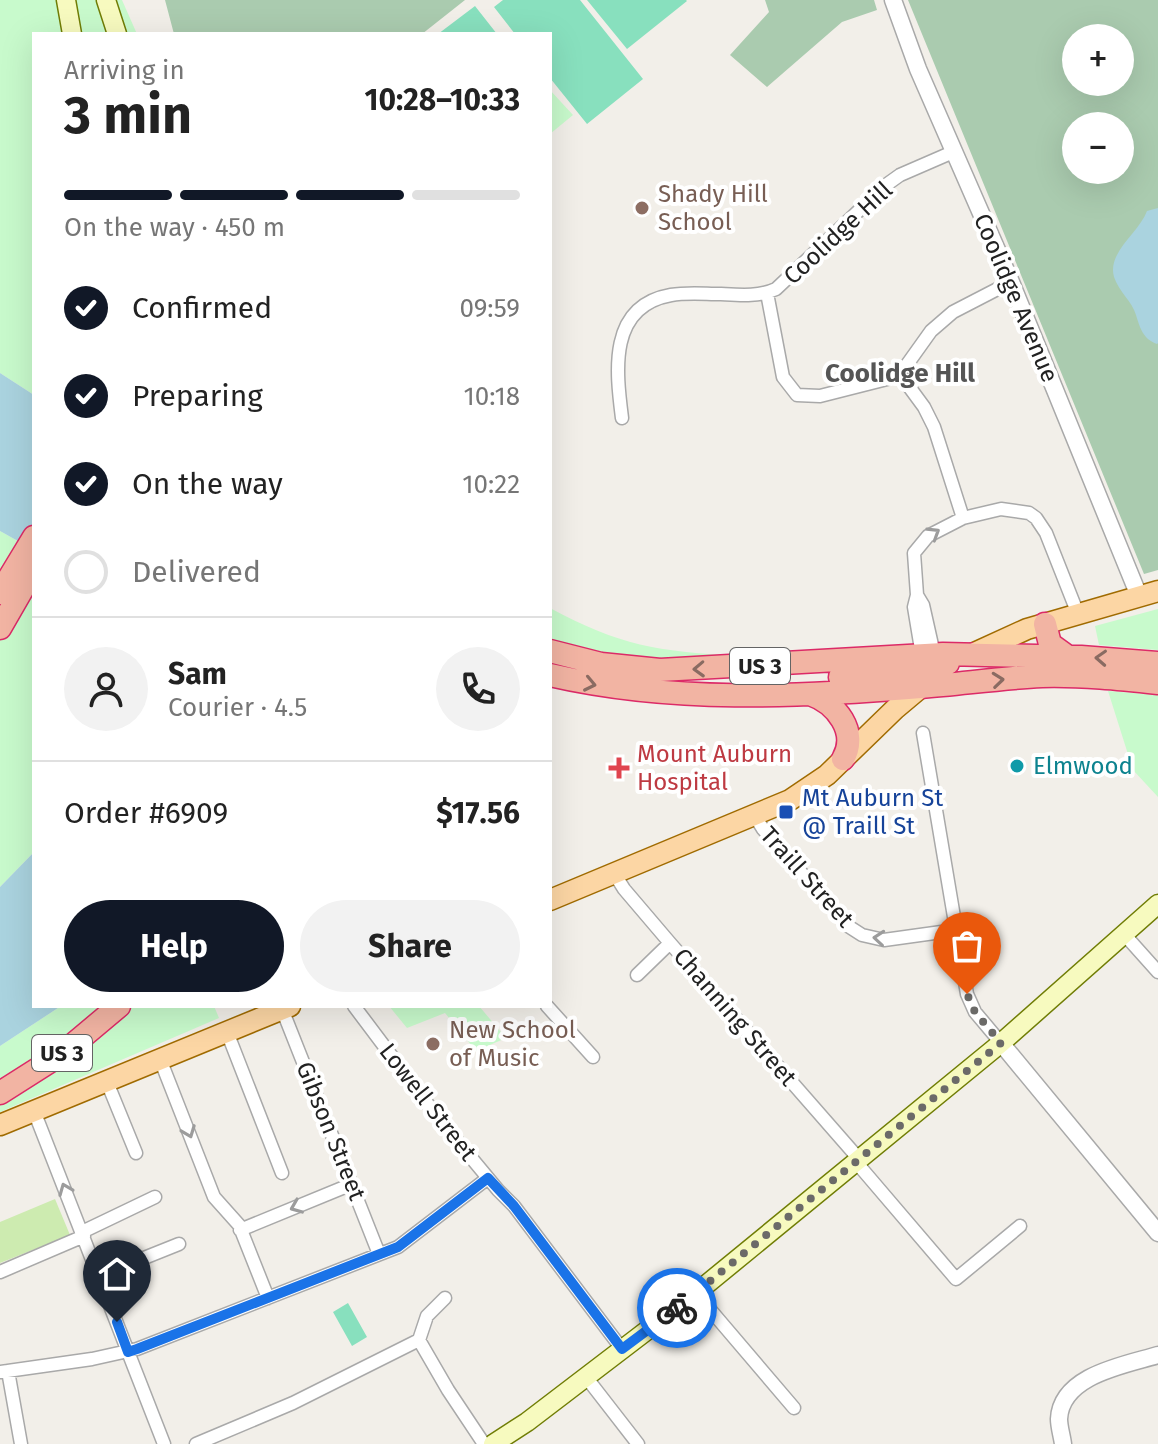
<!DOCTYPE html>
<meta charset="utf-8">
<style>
:root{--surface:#fff;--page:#f2f2f2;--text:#222;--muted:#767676;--line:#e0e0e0;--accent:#111827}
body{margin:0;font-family:"Fira Sans",sans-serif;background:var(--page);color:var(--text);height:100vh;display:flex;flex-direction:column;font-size:30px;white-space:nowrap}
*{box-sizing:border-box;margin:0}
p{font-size:26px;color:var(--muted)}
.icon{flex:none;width:44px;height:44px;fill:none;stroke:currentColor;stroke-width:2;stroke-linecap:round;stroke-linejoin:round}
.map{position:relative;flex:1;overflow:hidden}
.panel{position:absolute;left:32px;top:32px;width:520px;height:976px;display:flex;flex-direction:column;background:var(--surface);border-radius:0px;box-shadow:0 8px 32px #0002}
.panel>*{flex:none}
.buttons{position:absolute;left:1062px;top:24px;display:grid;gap:16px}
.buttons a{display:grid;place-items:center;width:72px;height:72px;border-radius:50%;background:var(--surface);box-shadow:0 8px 32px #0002;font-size:40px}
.pin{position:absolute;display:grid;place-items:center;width:68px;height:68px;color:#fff;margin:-82px -34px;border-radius:50% 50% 50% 0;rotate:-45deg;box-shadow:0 0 8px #0007}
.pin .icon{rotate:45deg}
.courier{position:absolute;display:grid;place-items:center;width:80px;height:80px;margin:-40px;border:6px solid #1a73e8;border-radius:50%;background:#fff;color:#222;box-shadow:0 2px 10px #0007}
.headline em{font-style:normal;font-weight:700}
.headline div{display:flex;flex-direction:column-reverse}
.headline{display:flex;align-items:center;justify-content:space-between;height:136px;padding:0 32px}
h1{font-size:52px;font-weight:700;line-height:60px}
.bar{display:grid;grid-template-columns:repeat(4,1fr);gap:12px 8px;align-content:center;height:96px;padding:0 32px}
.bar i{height:10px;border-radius:6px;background:var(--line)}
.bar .selected{background:var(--accent)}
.bar p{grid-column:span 4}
.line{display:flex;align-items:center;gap:20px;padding:0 32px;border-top:2px solid var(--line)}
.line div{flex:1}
.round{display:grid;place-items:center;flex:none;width:84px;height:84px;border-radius:42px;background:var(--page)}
ol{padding:0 32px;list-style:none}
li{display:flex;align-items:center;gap:24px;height:88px}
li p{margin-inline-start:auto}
li .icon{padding:8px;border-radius:50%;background:var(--accent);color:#fff;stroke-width:4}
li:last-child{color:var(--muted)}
li i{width:44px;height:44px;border:4px solid var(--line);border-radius:50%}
.primary-button{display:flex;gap:16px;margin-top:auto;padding:16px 32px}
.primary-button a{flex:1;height:92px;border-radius:48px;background:var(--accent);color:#fff;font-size:32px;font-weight:700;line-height:92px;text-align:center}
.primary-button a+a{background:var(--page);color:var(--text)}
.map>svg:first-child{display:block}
</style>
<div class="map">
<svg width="1158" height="1444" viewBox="0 0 1158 1444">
<rect width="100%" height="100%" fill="#f2efe9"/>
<path fill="#cdebb0" d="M55,1199L70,1235L0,1263V1222Z"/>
<path fill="#aacbaf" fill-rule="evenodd" d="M165,0H465L422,34H174Z
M765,0H874L877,10L842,22L767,87L730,55L769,12Z
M908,0H1158V570L1144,574ZM1076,38H1120V82H1076ZM1076,126H1120V170H1076Z"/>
<path fill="#c8facc" d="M0,0H122L137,34H34V395L0,373Z
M550,90L573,115L550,134Z
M0,531L34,550V852L0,887Z
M550,608C620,646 658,651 736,656L648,663L550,644Z
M1158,609V650L1099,645L1095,626Z
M1108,691L1158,695V797L1133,770Z
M61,1006H214L219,1018L0,1112V1046Z
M389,1006H479L506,1038L476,1051L445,1013L407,1028Z"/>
<path fill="#88e0be" d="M503,0H580L643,79L587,124L550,78V34H515L494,7Z
M587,0H686L687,1L627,49Z
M475,6L497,34H438Z
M348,1303L367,1337L352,1346L333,1312Z"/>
<path fill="#aad3df" d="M1158,208V343L1157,344C1143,339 1140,328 1136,315C1132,301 1119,292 1114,277C1107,252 1139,233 1147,211Z
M0,373L34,395V550L0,531Z
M34,852V1006H61L0,1046V887Z"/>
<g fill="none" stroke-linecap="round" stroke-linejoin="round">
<g stroke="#a9a9a9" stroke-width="15">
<path id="minor" d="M767,293L783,377L797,395L820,396L891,378L906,366L931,331L953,312L1011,282
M899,373L924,407L934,427L963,518
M622,418C616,371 608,306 671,295C687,292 705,294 721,294C739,295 759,297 776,289L886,185L900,175L953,152
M917,595L914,607L922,655
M934,654L923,605L917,595L914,553L928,536L963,518L1001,509L1029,513L1036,518L1046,533L1078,614
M923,733L967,994L975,1012L1001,1043
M755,816L763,829L848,926L862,935L884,940L956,930
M614,873L624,889L670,943L859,1159
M1124,934L1158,972
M637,975L670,943
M354,1006L439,1119L498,1190L514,1206L622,1349
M547,1006L593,1057
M282,1009L379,1254
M227,1032L282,1173
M160,1059L214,1197L239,1225L268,1298
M107,1082L136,1153
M34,1111L164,1444
M856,1162L956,1279L1020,1226
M240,1230L352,1184
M82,1232L155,1197
M0,1272L84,1236
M99,1276L179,1244
M696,1293L794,1408
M419,1340L427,1316L445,1298
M8,1371L21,1444
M0,1372L92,1359L137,1349L398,1247L488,1178
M586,1377L638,1444
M196,1444L293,1403L419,1340L448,1390L484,1444"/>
</g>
<g stroke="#a9a9a9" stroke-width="19">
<path id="tertiary" d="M893,0L918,69L1011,282L1139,596
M1001,1043L1158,1233
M1063,1444C1062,1436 1059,1427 1059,1419C1061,1375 1125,1365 1158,1355"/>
</g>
<g stroke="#707d05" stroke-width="21">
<path id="secondary" d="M66,0L72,34
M106,0L117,34
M493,1444L527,1422L696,1293L1001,1043L1158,904"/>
</g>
<g stroke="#a06b00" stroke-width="23">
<path id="primary" d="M970,655L1027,629L1158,591
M550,900L790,800L827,775L895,709L926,683
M0,1125L290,1006"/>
</g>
<g stroke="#dc2a67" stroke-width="25">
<path id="trunk" d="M0,593L34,537
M1045,624L1050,644L1068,657
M0,628L34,569
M550,651L601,664L660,670L943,654L1081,657L1158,663
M550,675C672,703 797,697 921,687C961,684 1001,678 1042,676C1081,675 1120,679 1158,683
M840,677L916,671L948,663
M810,694C836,703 859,732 843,759
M0,1093L63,1053L119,1006"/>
</g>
<use href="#minor" stroke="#fff" stroke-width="12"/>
<use href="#tertiary" stroke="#fff" stroke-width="16"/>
<use href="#secondary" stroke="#f7fabf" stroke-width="18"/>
<use href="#primary" stroke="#fcd6a4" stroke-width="20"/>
<use href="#trunk" stroke="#f2b4a3" stroke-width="22"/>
</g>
<defs><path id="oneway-chevron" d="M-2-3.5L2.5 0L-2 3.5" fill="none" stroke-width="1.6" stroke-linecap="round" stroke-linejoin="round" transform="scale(2)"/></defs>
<g stroke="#9c9c9c">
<use href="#oneway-chevron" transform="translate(934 533) rotate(-32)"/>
<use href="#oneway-chevron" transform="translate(879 938) rotate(-175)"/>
<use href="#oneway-chevron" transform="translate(189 1132) rotate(69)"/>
<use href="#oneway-chevron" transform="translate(65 1189) rotate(-112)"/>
<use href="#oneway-chevron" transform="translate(296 1207) rotate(158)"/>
</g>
<g stroke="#8a6b62">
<use href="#oneway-chevron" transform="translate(1101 658) rotate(-177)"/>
<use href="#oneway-chevron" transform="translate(699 669) rotate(178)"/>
<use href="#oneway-chevron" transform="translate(998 680) rotate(-6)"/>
<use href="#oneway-chevron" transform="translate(590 684) rotate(12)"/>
</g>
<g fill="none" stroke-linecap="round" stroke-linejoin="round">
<path stroke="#6b6a68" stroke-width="8" stroke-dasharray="0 14.4" d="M677,1308L1001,1043L975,1012L967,994"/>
<path stroke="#1a73e8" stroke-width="10" d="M117,1322L128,1352L137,1349L398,1247L488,1178L514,1206L622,1349L677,1308"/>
</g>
<g fill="#8d6e63" stroke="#fff" stroke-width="3">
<circle cx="642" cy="208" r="8"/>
<circle cx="433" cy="1044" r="8"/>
</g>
<circle fill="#0f9aa8" stroke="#fff" stroke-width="3" cx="1017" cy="766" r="8"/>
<path fill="#e0444e" stroke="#fff" stroke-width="3" d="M615 756h8v8h8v8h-8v8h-8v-8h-8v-8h8z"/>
<rect fill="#1a4fb4" stroke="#fff" stroke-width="3" x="778" y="804" width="16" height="16" rx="4"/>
<g text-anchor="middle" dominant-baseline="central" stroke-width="8" stroke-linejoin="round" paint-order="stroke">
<g fill="#fff" stroke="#646464" stroke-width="2">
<rect x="730" y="648" width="60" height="36" rx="6"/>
<rect x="32" y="1035" width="60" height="36" rx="6"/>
</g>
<g font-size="22" font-weight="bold" fill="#222">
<text x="760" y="666">US 3</text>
<text x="62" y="1053">US 3</text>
</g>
<g font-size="24" fill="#785e54" stroke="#fff" text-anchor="start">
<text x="658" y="194">Shady Hill<tspan x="658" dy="28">School</tspan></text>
<text x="449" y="1030">New School<tspan x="449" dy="28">of Music</tspan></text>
</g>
<g font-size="24" fill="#222" stroke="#fff">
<text transform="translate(838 233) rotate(-43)">Coolidge Hill</text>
<text transform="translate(1016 298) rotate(67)">Coolidge Avenue</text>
<text transform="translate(807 877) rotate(48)">Traill Street</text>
<text transform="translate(735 1017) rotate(49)">Channing Street</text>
<text transform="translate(428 1102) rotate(52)">Lowell Street</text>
<text transform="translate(331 1131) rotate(68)">Gibson Street</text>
</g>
<g font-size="24" fill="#be3a42" stroke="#fff" text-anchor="start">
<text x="637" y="754">Mount Auburn<tspan x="637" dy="28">Hospital</tspan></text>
</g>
<g font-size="24" fill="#0d838f" stroke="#fff" text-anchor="start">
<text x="1033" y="766">Elmwood</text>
</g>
<g font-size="24" fill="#164399" stroke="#fff" text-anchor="start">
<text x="802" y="798">Mt Auburn St<tspan x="802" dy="28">@ Traill St</tspan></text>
</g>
<g font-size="26" font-weight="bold" fill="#555" stroke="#fff">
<text x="900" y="373">Coolidge Hill</text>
</g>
</g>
</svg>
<div class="buttons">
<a>+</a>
<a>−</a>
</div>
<div class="pin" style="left:967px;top:994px;background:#ea580c"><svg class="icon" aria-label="bag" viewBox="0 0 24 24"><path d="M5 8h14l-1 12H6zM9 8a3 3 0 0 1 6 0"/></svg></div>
<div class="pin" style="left:117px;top:1322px;background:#1f2937"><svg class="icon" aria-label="home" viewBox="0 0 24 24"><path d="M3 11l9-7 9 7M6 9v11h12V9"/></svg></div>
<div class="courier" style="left:677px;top:1308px"><svg class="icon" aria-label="bike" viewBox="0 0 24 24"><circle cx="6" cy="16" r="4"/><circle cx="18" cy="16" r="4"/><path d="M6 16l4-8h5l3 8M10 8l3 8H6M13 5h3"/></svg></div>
<section class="panel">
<div class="headline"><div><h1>3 min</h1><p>Arriving in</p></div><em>10:28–10:33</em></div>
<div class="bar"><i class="selected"></i><i class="selected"></i><i class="selected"></i><i></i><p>On the way · 450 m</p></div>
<ol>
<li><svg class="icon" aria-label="check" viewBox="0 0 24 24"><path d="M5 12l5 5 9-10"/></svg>Confirmed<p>09:59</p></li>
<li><svg class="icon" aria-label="check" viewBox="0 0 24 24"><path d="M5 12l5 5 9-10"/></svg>Preparing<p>10:18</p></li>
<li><svg class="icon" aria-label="check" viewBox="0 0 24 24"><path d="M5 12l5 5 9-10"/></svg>On the way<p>10:22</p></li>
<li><i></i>Delivered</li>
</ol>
<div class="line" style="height:144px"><a class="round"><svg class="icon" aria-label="person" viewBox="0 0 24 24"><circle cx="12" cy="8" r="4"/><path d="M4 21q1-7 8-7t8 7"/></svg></a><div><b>Sam</b><p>Courier · 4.5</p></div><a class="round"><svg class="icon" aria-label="phone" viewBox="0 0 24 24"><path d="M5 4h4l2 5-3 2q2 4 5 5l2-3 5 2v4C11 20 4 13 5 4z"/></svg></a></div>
<div class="line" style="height:104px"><div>Order #6909</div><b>$17.56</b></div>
<div class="primary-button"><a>Help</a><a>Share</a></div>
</section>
</div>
